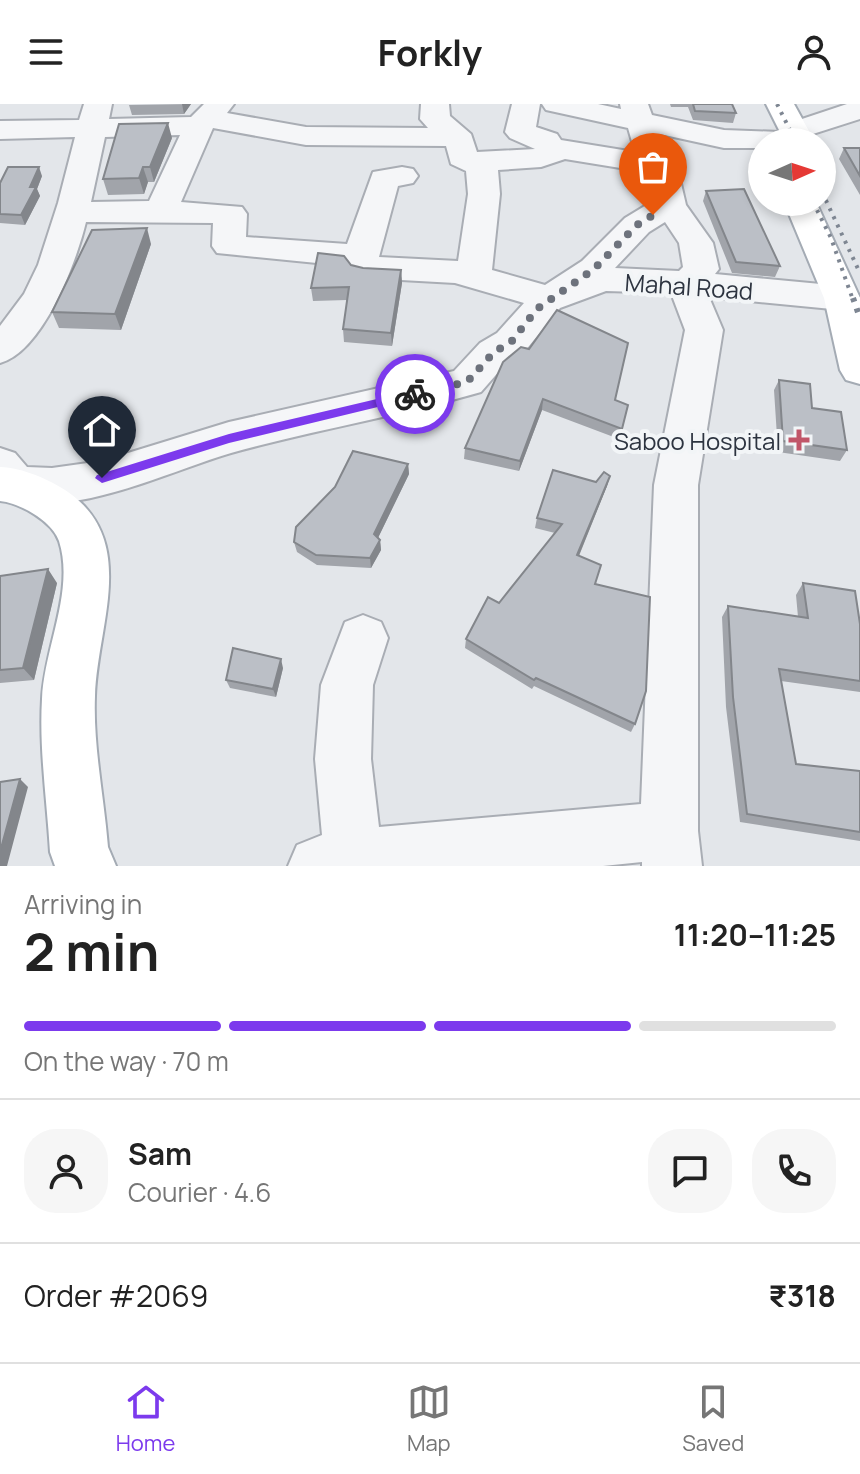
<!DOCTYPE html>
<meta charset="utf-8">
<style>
:root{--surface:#fff;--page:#f6f6f6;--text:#222;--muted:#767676;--line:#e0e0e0;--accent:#7c3aed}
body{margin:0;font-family:Manrope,sans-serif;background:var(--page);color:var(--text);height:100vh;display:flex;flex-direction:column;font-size:30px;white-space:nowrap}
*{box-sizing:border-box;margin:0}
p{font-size:26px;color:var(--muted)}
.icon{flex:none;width:44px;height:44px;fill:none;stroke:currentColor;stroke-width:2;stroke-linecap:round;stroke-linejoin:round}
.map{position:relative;height:762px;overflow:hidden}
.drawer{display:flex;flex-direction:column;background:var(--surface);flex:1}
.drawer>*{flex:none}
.needle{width:52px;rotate:87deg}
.tools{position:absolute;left:748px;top:24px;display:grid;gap:16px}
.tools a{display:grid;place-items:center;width:88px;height:88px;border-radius:50%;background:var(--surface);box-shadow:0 4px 12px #0003;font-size:40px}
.pin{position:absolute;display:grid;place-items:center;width:68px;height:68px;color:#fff;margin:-82px -34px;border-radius:50% 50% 50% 0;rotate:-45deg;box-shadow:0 0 8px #0007}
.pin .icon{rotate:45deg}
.courier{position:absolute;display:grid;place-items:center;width:80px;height:80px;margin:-40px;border:6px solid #7c3aed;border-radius:50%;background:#fff;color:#222;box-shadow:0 2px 10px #0007}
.summary em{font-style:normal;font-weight:700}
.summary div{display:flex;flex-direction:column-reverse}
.summary{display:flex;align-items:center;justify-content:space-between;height:136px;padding:0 24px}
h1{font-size:52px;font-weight:700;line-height:60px}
.bar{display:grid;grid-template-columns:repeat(4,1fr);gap:12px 8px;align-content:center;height:96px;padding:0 24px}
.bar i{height:10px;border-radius:6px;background:var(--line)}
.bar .active{background:var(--accent)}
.bar p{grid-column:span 4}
.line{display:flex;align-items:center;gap:20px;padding:0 24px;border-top:2px solid var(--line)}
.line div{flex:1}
.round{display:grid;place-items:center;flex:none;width:84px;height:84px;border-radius:32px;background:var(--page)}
header{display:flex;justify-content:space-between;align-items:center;height:104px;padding:0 24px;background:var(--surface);font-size:36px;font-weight:700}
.tab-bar{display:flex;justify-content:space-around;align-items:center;height:112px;border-top:2px solid var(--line);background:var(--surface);font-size:22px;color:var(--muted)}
.tab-bar a{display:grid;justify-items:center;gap:4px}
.tab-bar .active{color:var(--accent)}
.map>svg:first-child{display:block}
</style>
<header><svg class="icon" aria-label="menu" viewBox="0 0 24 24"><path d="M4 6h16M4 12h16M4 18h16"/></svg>Forkly<svg class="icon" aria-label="person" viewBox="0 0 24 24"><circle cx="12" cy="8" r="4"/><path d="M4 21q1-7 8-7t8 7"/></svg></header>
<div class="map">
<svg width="860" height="762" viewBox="0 0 860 762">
<rect width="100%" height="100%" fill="#e3e6ea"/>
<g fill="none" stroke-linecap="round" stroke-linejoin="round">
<g stroke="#a9adb4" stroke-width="4">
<path id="minor" d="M84,0H112L109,15L191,13L204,0H234L227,9L306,23L428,24L420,15L421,0H449L450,12L471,30L477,48L535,45L510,34L505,28L512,0H540L536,23L557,30L561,36L635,48L628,24L546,6L542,0H598L621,5L620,0H648L652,11L724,26L780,28L784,21L847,0H860V15L794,36L786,34L785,38H762V44H724L660,30L669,57L678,67L686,101L713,139L719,165L715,170L842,182L855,186L860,194L855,202L842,206L709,193L723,226L698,381V727L702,762H642V758L603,762H288L297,741L322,731L315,655L321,581L345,518L363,511L381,518L388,534L373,581L371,655L379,723L641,700L654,381L685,226L671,189L606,187L560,204L525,247L508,257L481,288C399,312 314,326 231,349C163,369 71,417 0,393V344L15,349L27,363L52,364L102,357L229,318L454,267L480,239L497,229L524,199L455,179L365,174L353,171L347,162L217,149L212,142L213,119L86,118C76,159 43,247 0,259V222L24,190L38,161L58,99L75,33L0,35V17L79,16ZM213,24L306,41L446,42L451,60L466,67L468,90L458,157L379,153L398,82L413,79L418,72L413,65L402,63L373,68L347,140L246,133L247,110L242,103L181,98ZM180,31L149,97L91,98L105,33ZM565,55L645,68L653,97L625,114L582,157L545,181L492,166L500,90L498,66L541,63ZM665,118L679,139L683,163L679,167L615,164L649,128Z"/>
</g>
<g stroke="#a4abb4" stroke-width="4">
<path id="major" d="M766,0H794L815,38H785Z
M784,98H816L860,194V280L846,276L840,266L824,194Z
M0,363C23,364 49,375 68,388C139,438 97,522 95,592C93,642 104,693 108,743L116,762H55L50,748C47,697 39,645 42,595C44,544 75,487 59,437C52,417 20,399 0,397Z"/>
</g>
<use href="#minor" fill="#f5f6f8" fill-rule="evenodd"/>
<use href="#major" fill="#fff" fill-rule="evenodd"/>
<path stroke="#7e8692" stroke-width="4" stroke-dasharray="3 6" stroke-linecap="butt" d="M777,0L796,38
M822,88L860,169
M813,98L831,134L853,196"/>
<path stroke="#7e8692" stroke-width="6" stroke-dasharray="4 7" stroke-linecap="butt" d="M853,194L860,214"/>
</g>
<path fill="#a1a4aa" d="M191,0L184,10L132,11L129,1Z
M670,0H732L736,9L733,19L693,16L688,3H671Z
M172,34L154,78H148L144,90L108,91L103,75Z
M844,44H860V91L839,55Z
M42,72L37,85L40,92L25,121L0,119V79Z
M706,87L780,162L775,173L732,169L703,97Z
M151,140L121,226L59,224L52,208Z
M351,161L363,164L401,166L402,179L392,242L344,238L343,225L347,196L313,197L311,184Z
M503,258L628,301L619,335L542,306L519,367L464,355L465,344Z
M779,276L812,304L847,346L840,357L778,348L774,286Z
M408,360L409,370L378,434L380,436L381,446L371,464L317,461L297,448L294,438Z
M610,372L607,382L579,452L595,480L635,620L631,628L534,582L532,585L465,544L466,535L499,499L555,429L535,424L537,414L596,378Z
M0,472L57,479L34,576L0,579Z
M803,479L860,520V588L781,577L796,660L860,667V737L740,718L726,603L722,513L728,502L798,513L796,491Z
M283,564L276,593L230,584L226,576Z"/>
<path fill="#83868b" d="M182,0H191L184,10Z
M168,19L172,34L154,78L150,63Z
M39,63L42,72L37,85L40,92L25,121L21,111L30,83Z
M143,63L148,78L144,90L139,74Z
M147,124L151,140L121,226L115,210Z
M401,166L402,179L392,242L391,229Z
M543,295L542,306L519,367L520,357Z
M408,360L409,370L375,440L374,430Z
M610,372L607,382L575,461L577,451Z
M380,436L381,446L371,464L370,454Z
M48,465L57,479L34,576L23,564Z
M281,555L283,564L276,593L273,585Z
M20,675L28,683L7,762H0V748Z"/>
<path fill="#bbbfc6" stroke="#83868b" stroke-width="2" d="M693,0H732L736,9L695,7Z
M168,19L150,63H143L139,74L103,75L119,20Z
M844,44H860V72Z
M8,63H39L30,83H36L21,111L0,110V79Z
M744,85L780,162L736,158L706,87Z
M147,124L115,210L52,208L92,126Z
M318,149L344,152L351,161L363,164L401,166L391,229L343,225L349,183L311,184Z
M557,206L628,239L615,296L628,301L622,325L543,295L520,357L465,344L503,258L521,243L529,245Z
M779,276L810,280L812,304L841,308L847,346L783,337Z
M353,347L408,360L374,430L380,436L370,454L316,451L294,438L296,423L335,383Z
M553,366L596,378L604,368L610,372L577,451L601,461L595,480L650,493L646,587L635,620L536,574L534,576L466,535L488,493L499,499L562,420L537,414Z
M48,465L23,564L0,566V472Z
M803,479L855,487L860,520V577L779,565L796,660L860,667V728L747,710L733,593L728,502L808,514Z
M233,544L281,555L273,585L226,576Z
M20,675L0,748V678Z"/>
<path fill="#7c3aed" d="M415,286L419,287V293L229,339L102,379L95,374L97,371L229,330Z"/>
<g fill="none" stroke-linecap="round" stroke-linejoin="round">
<path stroke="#6d727c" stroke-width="8" stroke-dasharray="0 14.4" d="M415,290L467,278L494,248L511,238L537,205L594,165L637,121L653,111"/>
</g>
<path fill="#c15669" stroke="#f2f5f7" stroke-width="3" d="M795 324h8v8h8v8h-8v8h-8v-8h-8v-8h8z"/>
<g text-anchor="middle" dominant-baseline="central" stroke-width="8" stroke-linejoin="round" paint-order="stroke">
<g font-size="24" fill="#2d3440" stroke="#f2f5f7">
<text transform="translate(689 182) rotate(4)">Mahal Road</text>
</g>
<g font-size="24" fill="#2d3440" stroke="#f2f5f7" text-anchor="end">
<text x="781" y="336">Saboo Hospital</text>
</g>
</g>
</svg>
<div class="tools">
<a><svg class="needle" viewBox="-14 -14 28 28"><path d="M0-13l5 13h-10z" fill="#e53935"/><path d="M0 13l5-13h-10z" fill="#767676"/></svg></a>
</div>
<div class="pin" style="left:653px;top:111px;background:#ea580c"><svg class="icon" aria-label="bag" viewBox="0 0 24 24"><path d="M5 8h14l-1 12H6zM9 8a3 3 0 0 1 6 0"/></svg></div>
<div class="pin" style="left:102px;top:374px;background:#1f2937"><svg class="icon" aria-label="home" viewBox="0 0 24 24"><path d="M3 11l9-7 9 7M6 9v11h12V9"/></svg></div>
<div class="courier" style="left:415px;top:290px"><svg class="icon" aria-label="bike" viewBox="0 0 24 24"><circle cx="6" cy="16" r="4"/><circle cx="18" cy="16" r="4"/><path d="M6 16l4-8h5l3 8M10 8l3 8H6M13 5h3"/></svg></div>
</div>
<section class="drawer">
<div class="summary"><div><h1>2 min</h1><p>Arriving in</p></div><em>11:20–11:25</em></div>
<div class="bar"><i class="active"></i><i class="active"></i><i class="active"></i><i></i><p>On the way · 70 m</p></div>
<div class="line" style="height:144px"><a class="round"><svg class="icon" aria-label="person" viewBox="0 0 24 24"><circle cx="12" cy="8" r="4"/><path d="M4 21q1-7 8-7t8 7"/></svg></a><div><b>Sam</b><p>Courier · 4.6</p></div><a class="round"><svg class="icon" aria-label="chat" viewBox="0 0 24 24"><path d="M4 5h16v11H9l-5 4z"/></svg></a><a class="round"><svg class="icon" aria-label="phone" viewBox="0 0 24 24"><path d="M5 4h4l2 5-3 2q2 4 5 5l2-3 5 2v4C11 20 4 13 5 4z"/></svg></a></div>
<div class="line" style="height:104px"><div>Order #2069</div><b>₹318</b></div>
</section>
<nav class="tab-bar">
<a class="active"><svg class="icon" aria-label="home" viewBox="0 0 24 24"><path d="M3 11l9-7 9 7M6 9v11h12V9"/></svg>Home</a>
<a><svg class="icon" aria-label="map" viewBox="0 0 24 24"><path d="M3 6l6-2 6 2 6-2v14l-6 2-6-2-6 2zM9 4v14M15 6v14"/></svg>Map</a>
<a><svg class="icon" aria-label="saved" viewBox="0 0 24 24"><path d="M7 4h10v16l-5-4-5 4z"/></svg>Saved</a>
</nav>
